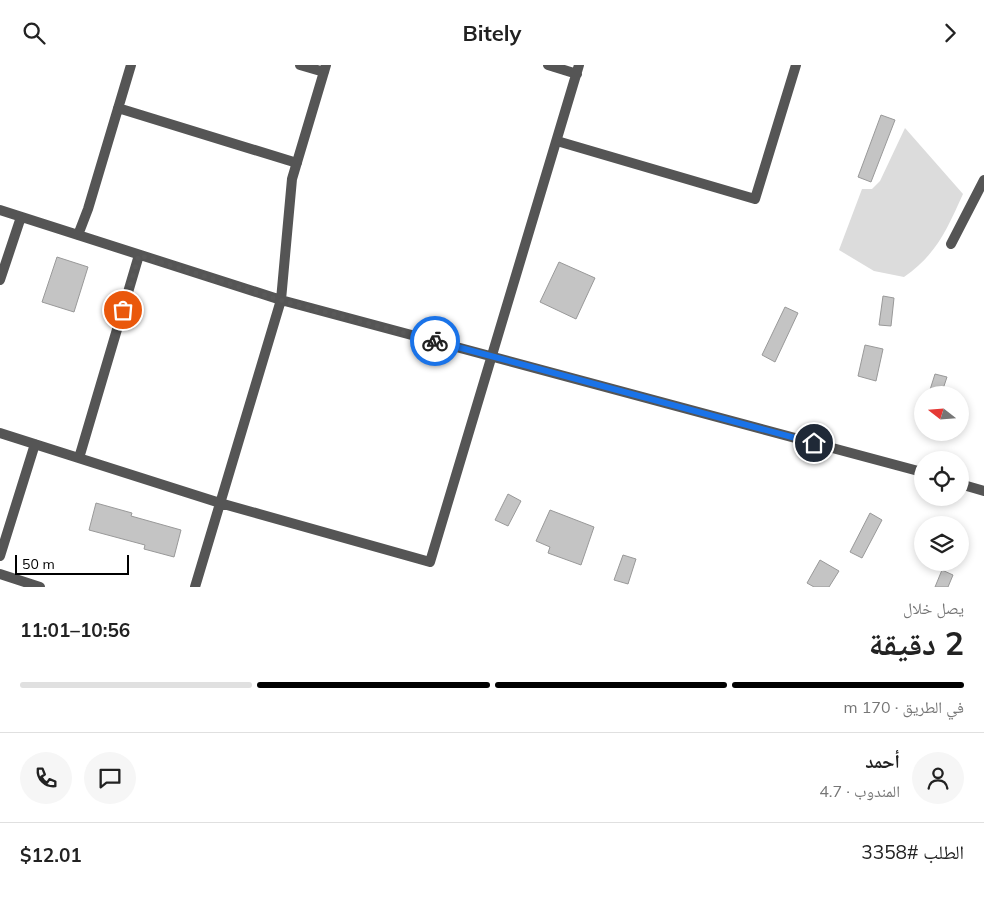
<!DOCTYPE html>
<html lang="ar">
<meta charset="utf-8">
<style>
:root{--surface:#fff;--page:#f6f6f6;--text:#222;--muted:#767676;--line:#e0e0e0;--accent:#000}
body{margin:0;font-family:Mulish,"Noto Naskh Arabic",sans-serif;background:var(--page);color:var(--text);direction:rtl;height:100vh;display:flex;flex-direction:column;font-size:19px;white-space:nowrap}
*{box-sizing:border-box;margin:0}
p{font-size:16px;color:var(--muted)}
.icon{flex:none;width:28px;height:28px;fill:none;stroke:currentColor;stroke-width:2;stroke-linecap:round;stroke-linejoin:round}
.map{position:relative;height:522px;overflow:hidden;direction:ltr}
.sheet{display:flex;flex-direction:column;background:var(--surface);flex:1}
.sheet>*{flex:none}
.needle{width:32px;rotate:287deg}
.fabs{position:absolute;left:914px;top:321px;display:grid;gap:10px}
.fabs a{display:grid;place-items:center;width:55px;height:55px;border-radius:50%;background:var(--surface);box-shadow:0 2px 8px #0003;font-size:25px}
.scale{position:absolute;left:15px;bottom:12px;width:114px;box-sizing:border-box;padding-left:5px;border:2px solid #000;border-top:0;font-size:14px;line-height:18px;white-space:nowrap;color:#000;-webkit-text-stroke:4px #fff;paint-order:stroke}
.pin{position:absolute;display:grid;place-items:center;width:42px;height:42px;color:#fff;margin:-21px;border:2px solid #fff;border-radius:50%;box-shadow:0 1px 5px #0007}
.courier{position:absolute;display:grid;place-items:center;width:50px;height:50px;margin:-25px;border:4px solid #1a73e8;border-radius:50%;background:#fff;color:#222;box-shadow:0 1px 6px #0007}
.headline em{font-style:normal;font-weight:700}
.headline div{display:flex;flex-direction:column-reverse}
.headline{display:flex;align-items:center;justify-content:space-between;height:85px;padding:0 20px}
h1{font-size:32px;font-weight:700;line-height:38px}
.bar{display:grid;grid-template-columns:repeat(4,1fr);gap:8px 5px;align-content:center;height:60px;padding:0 20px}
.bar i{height:6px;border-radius:4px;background:var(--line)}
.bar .on{background:var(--accent)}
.bar p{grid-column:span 4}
.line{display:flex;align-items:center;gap:12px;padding:0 20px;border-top:1px solid var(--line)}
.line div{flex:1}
.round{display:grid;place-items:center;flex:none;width:52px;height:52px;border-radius:26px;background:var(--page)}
header{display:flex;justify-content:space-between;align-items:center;height:65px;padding:0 20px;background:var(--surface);font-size:22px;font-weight:700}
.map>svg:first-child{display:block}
</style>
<header><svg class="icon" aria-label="forward" viewBox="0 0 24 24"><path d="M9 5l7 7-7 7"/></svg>Bitely<svg class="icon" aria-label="search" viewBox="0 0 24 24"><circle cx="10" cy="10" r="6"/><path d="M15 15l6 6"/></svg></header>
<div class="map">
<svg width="984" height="522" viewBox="0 0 984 522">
<rect width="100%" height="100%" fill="#fff"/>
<path fill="#dcdcdc" d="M905,63L963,129C947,164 937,189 904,212L874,206L839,185L862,124H872L880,116Z"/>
<path fill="#c4c4c4" stroke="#999" d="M881,50L895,55L871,117L858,112Z
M57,192L88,202L74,247L42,237Z
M559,197L595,213L576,254L540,237Z
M883,231L894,233L891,261L879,260Z
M785,242L798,248L775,297L762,290Z
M865,280L883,284L876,316L858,311Z
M935,309L947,312L941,330L929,328Z
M508,429L521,436L508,461L495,455Z
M96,438L132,448L131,451L181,465L174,492L144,484L145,480L89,465Z
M550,445L594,462L581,500L548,488L550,482L536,476Z
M870,448L882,455L862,493L850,487Z
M623,490L636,494L628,519L614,515Z
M820,495L839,506L829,522H814L807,518Z
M942,505L953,510L948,522H935Z"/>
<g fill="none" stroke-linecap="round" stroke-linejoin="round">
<path stroke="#555" stroke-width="10" d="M300,0L324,7
M548,0L577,9
M118,43L297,98
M557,76L755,134L796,0
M0,145L281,235L922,407
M78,170L88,144L131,0
M951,179L984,115
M0,215L21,152
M0,368L220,438L430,497L579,0
M79,393L139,190
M960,419L984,426
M0,491L35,379
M0,509L40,522
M195,522L281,235L292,114L326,0"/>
</g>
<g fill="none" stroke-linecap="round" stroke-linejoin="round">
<path stroke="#595959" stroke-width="5" stroke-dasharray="0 9" d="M123,245L139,190L280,235L435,276"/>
<path stroke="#1a73e8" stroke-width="6" d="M435,276L814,378"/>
</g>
</svg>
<div class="fabs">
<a><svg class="needle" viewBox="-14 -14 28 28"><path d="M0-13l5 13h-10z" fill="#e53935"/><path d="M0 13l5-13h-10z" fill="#767676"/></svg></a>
<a><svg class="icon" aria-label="locate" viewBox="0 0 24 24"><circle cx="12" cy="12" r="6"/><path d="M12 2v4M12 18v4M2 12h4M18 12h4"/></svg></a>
<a><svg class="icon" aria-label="layers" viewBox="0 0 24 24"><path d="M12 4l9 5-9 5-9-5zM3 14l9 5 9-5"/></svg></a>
</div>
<div class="scale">50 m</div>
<div class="pin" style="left:123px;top:245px;background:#ea580c"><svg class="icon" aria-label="bag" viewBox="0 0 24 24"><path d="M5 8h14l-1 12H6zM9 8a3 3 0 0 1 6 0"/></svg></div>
<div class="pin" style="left:814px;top:378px;background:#1f2937"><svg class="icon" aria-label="home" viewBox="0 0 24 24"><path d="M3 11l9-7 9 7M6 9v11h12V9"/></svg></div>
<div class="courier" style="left:435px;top:276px"><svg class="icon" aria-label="bike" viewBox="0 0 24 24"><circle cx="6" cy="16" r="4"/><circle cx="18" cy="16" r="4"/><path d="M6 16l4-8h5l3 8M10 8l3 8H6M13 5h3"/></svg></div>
</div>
<section class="sheet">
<div class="headline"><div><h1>2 دقيقة</h1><p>يصل خلال</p></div><em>10:56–11:01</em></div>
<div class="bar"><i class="on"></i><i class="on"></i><i class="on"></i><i></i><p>في الطريق · 170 m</p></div>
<div class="line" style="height:90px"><a class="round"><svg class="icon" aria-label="person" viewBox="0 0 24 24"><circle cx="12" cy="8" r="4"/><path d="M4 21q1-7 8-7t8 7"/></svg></a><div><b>أحمد</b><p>المندوب · 4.7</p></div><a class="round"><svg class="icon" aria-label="chat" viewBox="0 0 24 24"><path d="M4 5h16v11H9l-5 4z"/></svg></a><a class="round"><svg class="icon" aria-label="phone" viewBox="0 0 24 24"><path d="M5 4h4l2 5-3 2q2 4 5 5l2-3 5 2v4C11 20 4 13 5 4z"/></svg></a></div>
<div class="line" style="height:65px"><div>الطلب #3358</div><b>$12.01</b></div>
</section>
